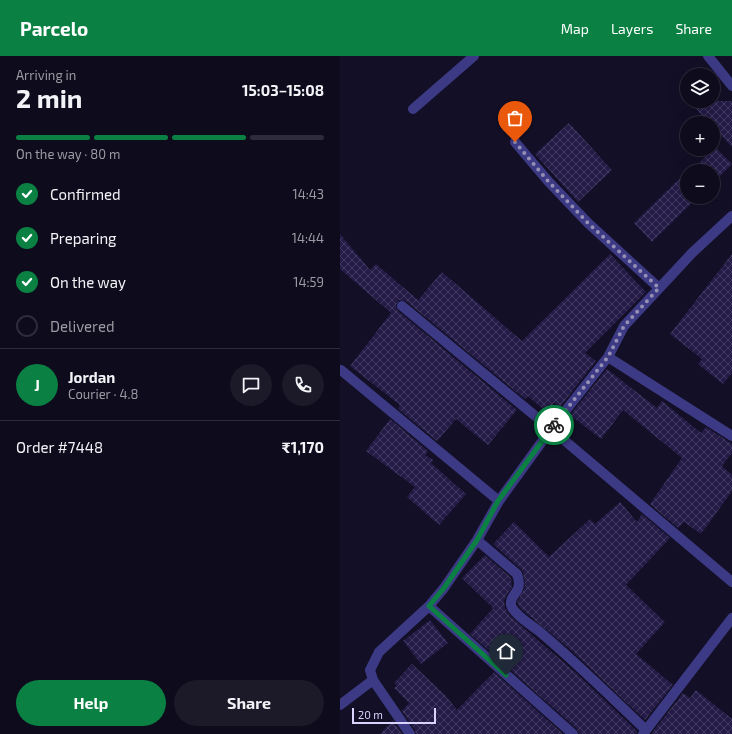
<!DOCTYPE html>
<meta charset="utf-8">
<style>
:root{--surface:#0e0b1c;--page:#1c1929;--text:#f1f3f6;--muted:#9b9ba3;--line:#2e2b3b;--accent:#0b8043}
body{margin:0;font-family:"Exo 2",sans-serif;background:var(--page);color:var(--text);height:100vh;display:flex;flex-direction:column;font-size:15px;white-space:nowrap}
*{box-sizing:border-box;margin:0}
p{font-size:13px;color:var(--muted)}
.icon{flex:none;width:22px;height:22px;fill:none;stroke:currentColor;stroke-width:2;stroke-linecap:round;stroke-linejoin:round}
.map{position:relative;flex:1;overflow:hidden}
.sheet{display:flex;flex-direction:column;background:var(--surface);width:340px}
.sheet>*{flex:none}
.fabs{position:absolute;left:340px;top:12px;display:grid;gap:8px}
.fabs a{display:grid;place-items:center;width:40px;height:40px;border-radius:50%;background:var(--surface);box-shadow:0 4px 16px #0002,0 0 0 1px var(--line);font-size:20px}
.scale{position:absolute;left:12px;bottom:10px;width:84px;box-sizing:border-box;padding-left:4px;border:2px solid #d9d4ff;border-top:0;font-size:11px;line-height:14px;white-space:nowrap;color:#d9d4ff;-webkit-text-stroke:3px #130f26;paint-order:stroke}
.pin{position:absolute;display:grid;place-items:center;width:34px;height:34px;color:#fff;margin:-41px -17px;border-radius:50% 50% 50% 0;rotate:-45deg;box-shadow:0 0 4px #0007}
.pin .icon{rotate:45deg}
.courier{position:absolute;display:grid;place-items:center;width:40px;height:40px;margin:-20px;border:3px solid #0b8043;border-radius:50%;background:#fff;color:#222;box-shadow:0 1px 5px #0007}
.overview em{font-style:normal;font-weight:700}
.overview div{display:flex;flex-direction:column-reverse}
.overview{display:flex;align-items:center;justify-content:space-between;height:68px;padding:0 16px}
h1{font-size:26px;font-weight:700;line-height:30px}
.bar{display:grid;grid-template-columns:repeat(4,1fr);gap:6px 4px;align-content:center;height:48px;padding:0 16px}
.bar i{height:5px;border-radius:3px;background:var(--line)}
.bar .selected{background:var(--accent)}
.bar p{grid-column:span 4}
.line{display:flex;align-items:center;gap:10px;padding:0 16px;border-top:1px solid var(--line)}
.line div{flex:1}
.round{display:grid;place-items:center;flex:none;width:42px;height:42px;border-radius:21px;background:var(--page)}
ol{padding:0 16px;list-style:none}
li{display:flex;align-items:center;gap:12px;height:44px}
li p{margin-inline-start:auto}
li .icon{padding:4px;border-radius:50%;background:var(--accent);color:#fff;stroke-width:4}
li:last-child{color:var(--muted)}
li i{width:22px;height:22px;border:2px solid var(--line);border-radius:50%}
.cta{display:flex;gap:8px;margin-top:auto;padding:8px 16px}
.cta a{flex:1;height:46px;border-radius:24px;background:var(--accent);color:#fff;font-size:16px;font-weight:700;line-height:46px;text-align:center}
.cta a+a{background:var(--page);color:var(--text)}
header{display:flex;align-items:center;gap:24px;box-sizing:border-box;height:56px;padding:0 20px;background:var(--accent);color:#fff}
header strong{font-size:19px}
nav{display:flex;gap:22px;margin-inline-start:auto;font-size:14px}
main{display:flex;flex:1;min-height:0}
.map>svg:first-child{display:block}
</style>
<header>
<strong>Parcelo</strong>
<nav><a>Map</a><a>Layers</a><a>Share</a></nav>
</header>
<main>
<section class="sheet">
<div class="overview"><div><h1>2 min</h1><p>Arriving in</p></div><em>15:03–15:08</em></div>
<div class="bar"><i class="selected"></i><i class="selected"></i><i class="selected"></i><i></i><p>On the way · 80 m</p></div>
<ol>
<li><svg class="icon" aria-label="check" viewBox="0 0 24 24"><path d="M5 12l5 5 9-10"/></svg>Confirmed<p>14:43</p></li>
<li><svg class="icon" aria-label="check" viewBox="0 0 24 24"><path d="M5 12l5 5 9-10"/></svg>Preparing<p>14:44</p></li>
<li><svg class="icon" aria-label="check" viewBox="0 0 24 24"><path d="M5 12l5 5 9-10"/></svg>On the way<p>14:59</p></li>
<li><i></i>Delivered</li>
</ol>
<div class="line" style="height:72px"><b class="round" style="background:var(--accent);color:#fff">J</b><div><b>Jordan</b><p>Courier · 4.8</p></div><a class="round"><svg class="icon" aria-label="chat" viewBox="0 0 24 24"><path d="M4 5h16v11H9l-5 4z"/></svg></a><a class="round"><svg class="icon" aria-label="phone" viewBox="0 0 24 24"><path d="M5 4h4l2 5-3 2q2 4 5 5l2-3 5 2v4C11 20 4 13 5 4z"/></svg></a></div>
<div class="line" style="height:52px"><div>Order #7448</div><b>₹1,170</b></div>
<div class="cta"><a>Help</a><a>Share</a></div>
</section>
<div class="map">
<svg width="392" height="678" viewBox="0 0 392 678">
<defs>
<pattern id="building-cross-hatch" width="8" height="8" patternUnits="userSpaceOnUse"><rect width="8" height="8" fill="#241b47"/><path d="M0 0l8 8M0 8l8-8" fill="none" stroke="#433b63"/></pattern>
</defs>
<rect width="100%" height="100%" fill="#130f26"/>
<path fill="url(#building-cross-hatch)" d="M349,45H392V91L373,71V67H369Z
M229,67L272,114L238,146L195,98Z
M375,91L392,108L373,127V115H351Z
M347,119V141H358L312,186L294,167L342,120L344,122Z
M0,178L30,214L36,208L78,244L102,216L182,285L270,198L306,236L245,297L256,305L220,351L214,347L206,356L188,340L185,343L66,245L59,244L56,249L58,255L177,354L148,389L116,363L97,385L58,353L60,349L10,310L51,257L0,213Z
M392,198V317L383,328L358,308L362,303L330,278Z
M267,313L317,352L322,345L361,377L366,371L392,388V397L382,410L392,419V435L361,478L344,466L338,472L310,448L342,402L283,354L261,383L230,359Z
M50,363L88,395L85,399L93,404L91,407L126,438L99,469L67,441L75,431L26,395Z
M280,446L297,466L302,458L330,482L286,529L325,566L296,598L333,629L305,664L232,595L180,552L177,546L185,531L183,516L181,513L153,488L174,466L209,501L250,463L255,468Z
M145,499L171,522L172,531L167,538L164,545L165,552L170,560L236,617L297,675V678H239L237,673L130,578L153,552L122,522Z
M90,564L108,587L81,608L63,585Z
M72,608L105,639L117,654L154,616L223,678H76L75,674L62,655L69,647L54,632L57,630L54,627Z
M356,634L392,663V678H311L343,637L350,642Z
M53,664L62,678H40Z"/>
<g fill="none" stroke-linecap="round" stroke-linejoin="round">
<path stroke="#3d3a85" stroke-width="10" d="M368,0L392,30
M73,53L134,0
M175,86L208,125L248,167L319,232
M62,250L211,373L392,526
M268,301L392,380
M1,314L159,445
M137,484L177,518C184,538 169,537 171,549C173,558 193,570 200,576C237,607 271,641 306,674
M89,550L233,678
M0,649L33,624
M70,678L33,624L30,614L39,596L89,550L104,532L137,484L159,445L211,373L268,301L284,270L352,197L392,160
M303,678L392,562"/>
</g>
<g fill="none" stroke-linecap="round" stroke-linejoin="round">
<path stroke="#948fb3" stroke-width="4" stroke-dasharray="0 7.2" d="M175,86L208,125L248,167L319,232L284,270L268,301L214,369"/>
<path stroke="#0b8043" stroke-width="5" d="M166,619L89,550L104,532L137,484L158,445L214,369"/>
</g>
</svg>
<div class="fabs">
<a><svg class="icon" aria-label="layers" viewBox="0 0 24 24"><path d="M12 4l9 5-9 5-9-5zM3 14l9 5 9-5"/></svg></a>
<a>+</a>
<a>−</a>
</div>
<div class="scale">20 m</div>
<div class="pin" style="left:175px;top:86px;background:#ea580c"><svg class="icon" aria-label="bag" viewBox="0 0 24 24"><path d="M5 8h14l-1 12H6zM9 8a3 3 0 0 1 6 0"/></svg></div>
<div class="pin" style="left:166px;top:619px;background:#1f2937"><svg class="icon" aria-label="home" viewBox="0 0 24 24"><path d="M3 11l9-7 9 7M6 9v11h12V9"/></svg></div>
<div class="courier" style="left:214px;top:369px"><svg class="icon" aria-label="bike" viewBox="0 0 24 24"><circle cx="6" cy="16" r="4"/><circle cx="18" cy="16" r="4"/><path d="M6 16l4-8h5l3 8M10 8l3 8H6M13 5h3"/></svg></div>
</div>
</main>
